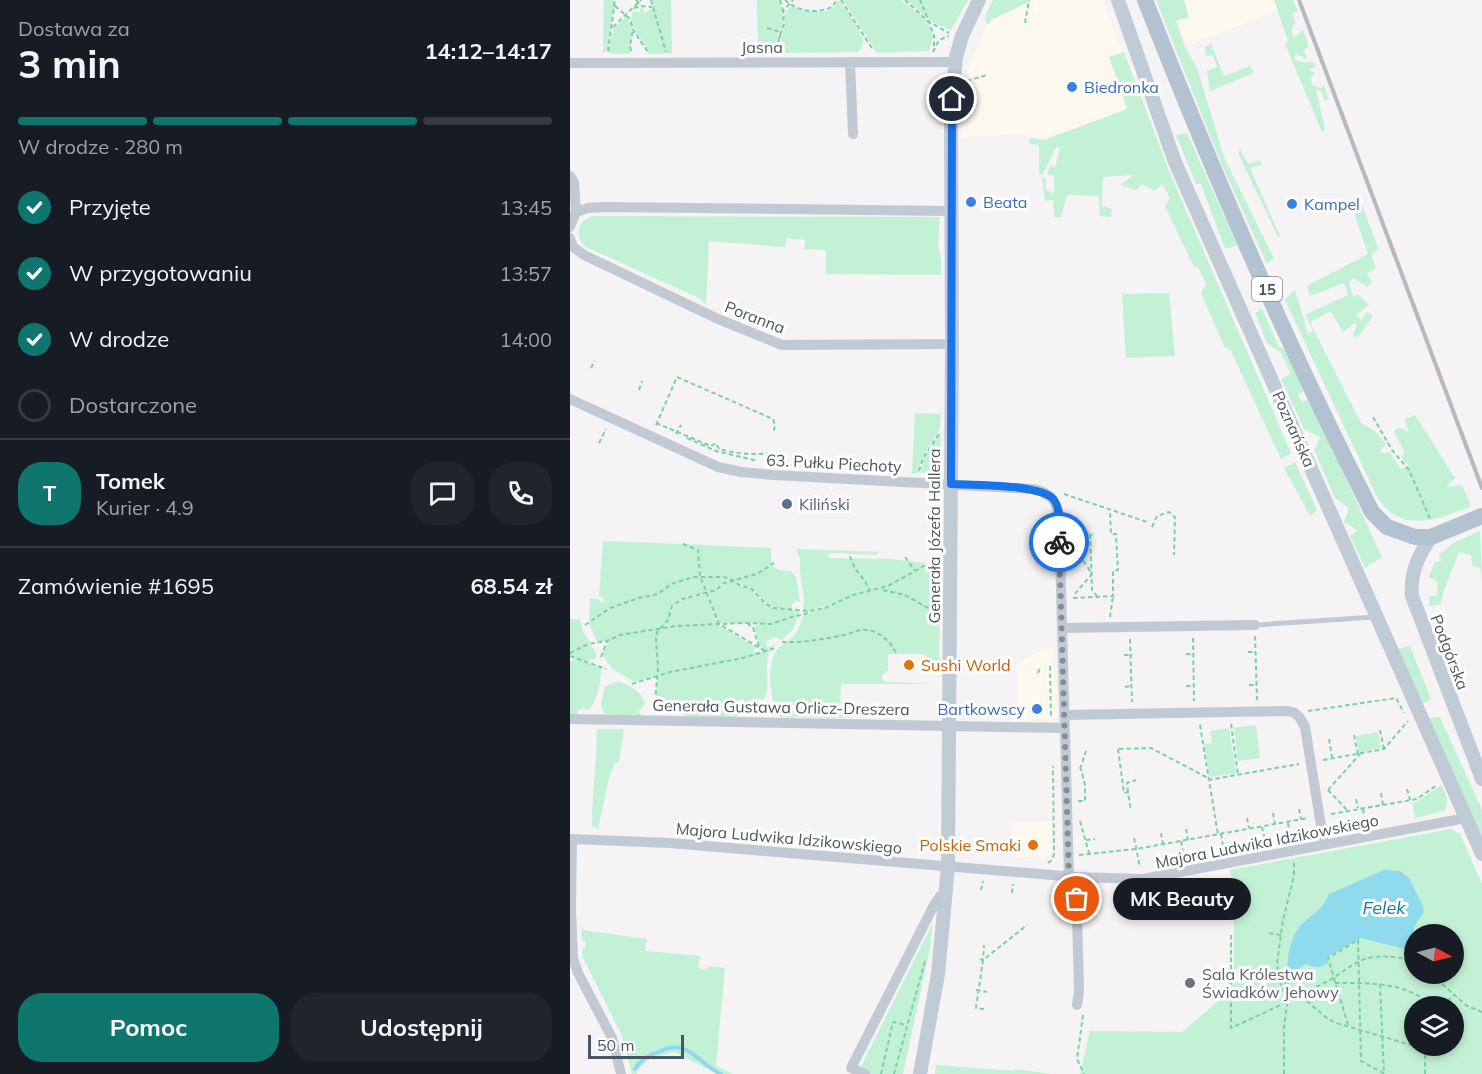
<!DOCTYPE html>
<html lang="pl">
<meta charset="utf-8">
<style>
:root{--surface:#171b24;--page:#20242c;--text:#f1f3f6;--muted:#9ea1a6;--line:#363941;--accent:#0f766e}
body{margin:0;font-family:Mulish,sans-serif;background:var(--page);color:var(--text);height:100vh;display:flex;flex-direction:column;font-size:22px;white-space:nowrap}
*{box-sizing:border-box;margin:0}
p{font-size:20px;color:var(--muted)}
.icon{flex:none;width:33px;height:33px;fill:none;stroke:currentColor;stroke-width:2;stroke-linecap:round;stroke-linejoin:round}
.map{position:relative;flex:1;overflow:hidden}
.panel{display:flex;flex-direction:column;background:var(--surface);width:570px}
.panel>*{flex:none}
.needle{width:39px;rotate:97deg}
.tools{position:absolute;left:834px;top:924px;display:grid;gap:12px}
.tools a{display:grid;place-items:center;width:60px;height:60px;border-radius:50%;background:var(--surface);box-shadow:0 3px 9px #0003;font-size:30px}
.scale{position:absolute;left:18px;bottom:15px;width:96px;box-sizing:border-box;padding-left:6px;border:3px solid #4a5661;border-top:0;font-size:16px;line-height:21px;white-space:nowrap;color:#4a5661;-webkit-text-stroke:4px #fff;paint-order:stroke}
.pin{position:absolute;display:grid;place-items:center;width:51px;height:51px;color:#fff;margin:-26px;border:3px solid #fff;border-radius:50%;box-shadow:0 2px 6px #0007}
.courier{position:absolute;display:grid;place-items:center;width:60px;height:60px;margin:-30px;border:4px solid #1a73e8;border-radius:50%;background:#fff;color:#222;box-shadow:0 2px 8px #0007}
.bubble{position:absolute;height:42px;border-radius:21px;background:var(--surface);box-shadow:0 3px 9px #0003;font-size:20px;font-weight:700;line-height:42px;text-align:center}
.headline em{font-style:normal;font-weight:700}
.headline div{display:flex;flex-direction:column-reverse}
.headline{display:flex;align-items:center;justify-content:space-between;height:102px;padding:0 18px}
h1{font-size:39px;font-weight:700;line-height:45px}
.bar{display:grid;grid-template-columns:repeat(4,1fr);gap:9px 6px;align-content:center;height:72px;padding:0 18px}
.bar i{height:8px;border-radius:4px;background:var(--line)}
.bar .active{background:var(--accent)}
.bar p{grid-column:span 4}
.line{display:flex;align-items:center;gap:15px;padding:0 18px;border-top:2px solid var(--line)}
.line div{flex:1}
.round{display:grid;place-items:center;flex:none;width:63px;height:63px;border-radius:24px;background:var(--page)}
ol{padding:0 18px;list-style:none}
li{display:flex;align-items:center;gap:18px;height:66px}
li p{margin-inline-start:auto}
li .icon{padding:6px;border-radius:50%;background:var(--accent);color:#fff;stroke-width:4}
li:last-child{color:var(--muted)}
li i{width:33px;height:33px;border:3px solid var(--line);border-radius:50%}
.button{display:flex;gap:12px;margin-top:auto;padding:12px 18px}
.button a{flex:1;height:69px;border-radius:24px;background:var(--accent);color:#fff;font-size:24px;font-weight:700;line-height:69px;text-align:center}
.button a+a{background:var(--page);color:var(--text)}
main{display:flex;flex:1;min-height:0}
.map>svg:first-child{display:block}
</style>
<main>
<section class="panel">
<div class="headline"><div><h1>3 min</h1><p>Dostawa za</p></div><em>14:12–14:17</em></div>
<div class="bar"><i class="active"></i><i class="active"></i><i class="active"></i><i></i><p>W drodze · 280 m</p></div>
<ol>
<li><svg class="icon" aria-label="check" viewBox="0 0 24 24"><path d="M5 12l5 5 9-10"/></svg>Przyjęte<p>13:45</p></li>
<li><svg class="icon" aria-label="check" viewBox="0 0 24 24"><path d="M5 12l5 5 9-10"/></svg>W przygotowaniu<p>13:57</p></li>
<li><svg class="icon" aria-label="check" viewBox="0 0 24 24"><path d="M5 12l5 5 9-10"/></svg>W drodze<p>14:00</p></li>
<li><i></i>Dostarczone</li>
</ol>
<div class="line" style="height:108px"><b class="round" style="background:var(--accent);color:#fff">T</b><div><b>Tomek</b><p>Kurier · 4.9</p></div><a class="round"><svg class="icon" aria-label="chat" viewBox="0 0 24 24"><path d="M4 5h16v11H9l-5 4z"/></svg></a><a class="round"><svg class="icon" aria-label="phone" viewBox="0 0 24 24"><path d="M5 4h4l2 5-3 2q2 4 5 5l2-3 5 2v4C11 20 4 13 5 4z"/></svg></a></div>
<div class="line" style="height:78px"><div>Zamówienie #1695</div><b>68.54 zł</b></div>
<div class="button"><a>Pomoc</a><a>Udostępnij</a></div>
</section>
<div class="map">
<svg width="912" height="1074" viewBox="0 0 912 1074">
<rect width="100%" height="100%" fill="#f5f3f3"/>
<path fill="#fdf9ef" d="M427,0H533L571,106L476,138L453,134L392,137L398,70Z
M602,0H730L731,2L617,46Z
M475,648H483L487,719H447V664Z
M481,821L482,852L479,857H442V823Z"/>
<path fill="#c3f1d5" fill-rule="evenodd" d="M34,0H45L38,48L35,52H33Z
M82,0H101L102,53L79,54C74,39 58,30 62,13L66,11L69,13L71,8L74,9V13L83,8Z
M187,0H209C213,12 214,21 211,34L205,29L209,38L203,53H188Z
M268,0C274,6 294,34 293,43C293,47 290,49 288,52L214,53L211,39L215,23L214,15L220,6C234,11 262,19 268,0Z
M273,0H331L357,21L360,27L363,37L359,51L307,53Z
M336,0H398L381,30L365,24Z
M423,0H458L457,3L421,20L419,25L416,22L415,16Z
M586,0H614L619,17L606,21L615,47L627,68L654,157L704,258L697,264L651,163Z
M704,0H723L728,11L722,14L725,21L721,31L724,38L733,30L739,47L733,50L737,57L735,59L726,53L724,59L736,63L744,62L746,66L738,70L745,73L740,78L743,86L751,88L754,85L759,100L755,101L751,91L746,89L755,130L752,132L715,44L718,41Z
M56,17L62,28L60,54L38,53L44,28Z
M641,44L654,76L680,66L684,73L640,91L637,71L647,67L643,55L636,56L635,47Z
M554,52L599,171L721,453L711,459L660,349L655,348L631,293L636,284L628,267H624L595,206L600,198L592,184L585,191L571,184L567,190L551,185L563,175L533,177L532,206L542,209L541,217L530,216L529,196L497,195L491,217H484L483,200L475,201L472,178H476V190L484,193V176L477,174L480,166L485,168L490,148L486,147L473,174H469V145L459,143L460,138L474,140L557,109L539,57Z
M617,133L667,245L655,249L631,184H626L606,135Z
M670,149L678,164L690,160L692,165L680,168L710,236L708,237L668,153Z
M790,200L809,250L801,254L806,268L797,273L802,282L797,287L784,278L779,282L783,297L788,294L799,305L786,315L791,320L797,312L803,316L787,338L783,334L787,326L784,323L773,332L761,311L740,322L791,423L805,431L816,444L810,451L815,454L819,451L831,469L839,466L831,457L835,453L824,432L828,427L839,432L834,420L845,415L885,478L876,487L892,485L901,506C877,516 842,531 819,511C814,507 810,501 807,497L715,300L725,289L738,334L743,331L735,315L778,295L774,283L740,296L737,286L798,254L781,204Z
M23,216L370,217L368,242L371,260V275L256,274V250L234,249L235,240L216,238L215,247L139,241L136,305L129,298L14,246C4,233 8,221 23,216Z
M599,293L605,356L556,358L552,294Z
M692,309L708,345L716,351L736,390L728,394L732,403L739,399L812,557L795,568L780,536L788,530L774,522L779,508L765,498L744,450L750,437L734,429L711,379L721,374L711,353L697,343L685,313Z
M345,413L371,414L370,429L353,455L347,473L342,474Z
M371,433L370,465L365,473H350L354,458Z
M725,462L747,510L740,516L714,468Z
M910,531L912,581L910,568L902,565L901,555L889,552L874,590L871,604L859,606V597L867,595L868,582L859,577L864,563L872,560L869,555L885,542Z
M33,541L112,544L119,547L114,544L201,548C201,567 201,570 221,571L226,577L230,602L225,601L222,604V609L206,608L198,604L185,590L155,577L161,580C151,583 147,589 137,592L131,576L142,577L131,575L128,549L125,547L128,553L130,576L136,593C118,597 103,596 99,617C106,597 117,598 137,594L148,624L136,625H149L187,648L183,650L187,654L195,651L191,648L184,628L186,625L193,624L149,623L138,593C147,590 153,584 162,580L169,585L182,590L195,604L203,608L229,611L228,615L225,616L228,617L223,630L211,640L205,637L197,641L196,646L199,647L206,644C189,659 203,682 194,699L180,700V702H175L174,707V700L170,699L168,701L170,705L168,717L116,716L96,708L95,704L86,695L88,676L97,673L65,682L42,669L32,654L39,640L27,642L19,623L46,605L40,607L19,622L20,598L29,599L31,603L34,602V598L29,596Z
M226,549L309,552L306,555L260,553L258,555L259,558L321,559L357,563L350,569L370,564V575L366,573L365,569L362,571V581L370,586L369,665L365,664L364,661H360L354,654H318V670L312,676V680L317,682L369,684H271L270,715L282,716V718L211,717C199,703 197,670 205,653C208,647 214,644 219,640C227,634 230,626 233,616L269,602L240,610L233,615L234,600L230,572V559Z
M0,619H10L12,629L20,643L18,644L21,645L27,655L25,659L14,661L31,668C31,682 28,699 19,710L13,708L8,711L7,714L0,715V662L3,660V657L10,659L0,655Z
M840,646L861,699L853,704L828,649Z
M48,681C59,685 73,692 75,704L68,712L73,716C44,716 23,725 35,687Z
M870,717L912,810V838L859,718Z
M686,725L690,758L668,761L664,728Z
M659,728L666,773L640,777L634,744L642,743L640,731Z
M27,729H54L49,763L45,762L39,778L28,829L22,826C22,793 27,761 27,729Z
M808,732L811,748L789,752L786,736Z
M871,785C876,794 880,801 874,811L845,818L842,803L848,801Z
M881,829L890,834L912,884V1074H510L520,1031L612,1032L647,1002L664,974V896L660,870ZM844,934H884V974H844ZM844,1006H884V1046H844Z
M363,923L359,953L333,1074H287Z
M11,925L13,930L77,939L75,951L131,956L128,966L131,969H136L139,966L155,968L146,1066L163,1074H148L104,1052L80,1059L67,1070V1074H62L52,1036L13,958L12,948H15V941H12Z
M366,1065L444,1071L445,1069L482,1074H365Z"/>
<path fill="#90daee" d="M814,870L830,871L839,878L853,906L854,912L844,927L843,941L839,948L834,949L791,938L757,957L758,963C750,968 745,968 736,964C726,968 724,982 715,988L713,981L717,977C717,959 719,936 734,922C746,912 753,909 759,894Z"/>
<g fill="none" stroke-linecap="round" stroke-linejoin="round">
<path stroke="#90daee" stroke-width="4" d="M65,1069C71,1059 78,1056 88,1052C118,1037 127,1063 151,1074"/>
<path stroke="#7ad0a6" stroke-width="2" stroke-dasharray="4.5 3" stroke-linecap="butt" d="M66,0L72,6
M81,0L96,52
M210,0L213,11
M215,0C229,12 246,14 262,7L267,0
M271,0L303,50
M335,0L359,22L350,0
M45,6L60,19L63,30L78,52
M64,8L72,6L82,7
M455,23L459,0
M43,27L71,0
M197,28L207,31L210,35L209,40
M210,35L214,24L213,11L223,0
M364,46V36L359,22L379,33
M38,51L45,0
M61,51L60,46L63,30
M206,51L209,40L213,51
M363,52L369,40L379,36
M397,81L417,75
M21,368L25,361
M69,390L72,381
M803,417L822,450L839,470L861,521
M86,423L141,446L146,443L149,449C168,454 183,455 203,453
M86,425L107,377L203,419L205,426L203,433
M106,434L111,425
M117,438L146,451L188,461
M29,443L36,429
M349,471L353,458L369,434
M494,494L577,522
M582,527L587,516L599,512L605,517L604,555
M500,528L523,535
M520,534L522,590L527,596
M501,542L522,574L503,596
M113,544L128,550L130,576L149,624L195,651
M280,556C283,570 295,578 300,591
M335,557L345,571
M313,590L335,595L367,613
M503,598L543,596V571L548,570L546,534H541L540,510
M540,617L543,596
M177,623L183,628L190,649
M15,625L40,608L69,598L88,594L101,584L123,577H153L161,579L169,585L182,589L195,603L203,608L240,611L255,608L283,595L318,586L354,566L369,563
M685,636L687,700
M623,638L624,701
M560,639L562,702
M212,642C233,643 253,639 274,635C282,634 288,628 297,630C309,631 321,642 326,653
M678,652H686
M0,653L18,644L37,641
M616,654H623
M554,655H562
M0,656L36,669
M31,657L37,641L50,635L106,626L173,623L201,624L225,616L233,615L240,612
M480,666L481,718
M468,673L471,666
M62,684L100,672L173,658L205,648
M679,685H687
M616,686H624
M555,687L562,686
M85,702L88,668L86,638L87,632L98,620L102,606L112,599L146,590L154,583L187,574L204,563
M738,711L826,698L834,713
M661,724L668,775
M630,725L648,835
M810,730L814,749
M784,735L788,754
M759,739L762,757
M548,749L554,793L558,792L561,811
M549,749L581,748L638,778
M753,760L814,749L838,721
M510,769L516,751
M638,780L729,764
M837,789L840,800
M758,790L790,754
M758,790L778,811
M558,792L557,783L566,780
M811,793L813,805
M786,799L788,808
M508,801H515V785L511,769
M729,809L731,819
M793,809L796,827
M703,813L705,824
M761,814L847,799L867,785
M677,818L679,828
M510,821L519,853
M718,823L721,841
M692,827L696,845
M616,829L618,840
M591,833L593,844
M651,834L654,852
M564,838L570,867
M516,840L525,839
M611,841L614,859
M509,855L566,849L738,818
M478,863L482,860L484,854L483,766
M411,890L413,881
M442,893L443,884
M699,933L711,935
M661,935V1028C694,1013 726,998 758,981C771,974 783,962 798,958C812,955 831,957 844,961
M410,959L413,960L414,945
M861,974L897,1006L912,1012
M765,983C791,983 819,982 843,993C850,996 857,1002 863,1006
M810,984L814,1074
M406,990L417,992
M731,996L758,1019L766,1023L855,1049
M872,1006L884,995
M414,1009L406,1008L413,960L457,925
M513,1015L507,1059L514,1074
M778,1025L758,958L788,940L791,1061L815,1074
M311,1074L323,1022L336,1025
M324,1074L355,961
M714,1074V1028L717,1003L709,978L707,963L713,920L724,876V862
M855,1074V1046"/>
<path stroke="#c1cad2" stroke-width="5" d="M686,625L805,617"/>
<path stroke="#c1cad2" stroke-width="10" d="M280,62L283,134
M0,63L385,62
M0,176L4,182L6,212
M0,227L6,212L18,208L33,207L381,211
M0,238L3,247L14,255L148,319L212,345L382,344
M0,399L148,467L171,472L204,475L463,489C480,492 487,501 489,518L499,877
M492,628L685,625
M494,715L718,711L725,713L730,718L735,727L754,844
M0,719L494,728
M0,839L100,843L506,877L573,879L896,818
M2,839L1,909L3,958L8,973L42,1038L51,1074
M506,877L509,991L507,1005
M295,1074L281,1068L363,907L370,896L377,891"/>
<path stroke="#c1cbd6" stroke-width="14" d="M548,0L605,162L912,854
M861,537C848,556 840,573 842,596L912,779
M350,1074L368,974L378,867L382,344L381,114L386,57L392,36L409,0"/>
<path stroke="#b3c2d1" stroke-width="16" d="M575,0C643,173 717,346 802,512L817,527L845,537H861L912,516"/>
<path stroke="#b5b8bd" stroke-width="4" d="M729,0L912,488"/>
</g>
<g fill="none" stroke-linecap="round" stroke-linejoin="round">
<path stroke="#868d94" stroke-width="6" stroke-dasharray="0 10.8" d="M489,542L499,877H506L507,899"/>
<path stroke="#1a73e8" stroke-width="8" d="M382,99L381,484C402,485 473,484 484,500C492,511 489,529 489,542"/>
</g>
<g fill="#3f7fe0" stroke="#fff" stroke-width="2">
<circle cx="502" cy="87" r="6"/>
<circle cx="401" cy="202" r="6"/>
<circle cx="722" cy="204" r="6"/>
<circle cx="467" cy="709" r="6"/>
</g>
<circle fill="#5c6f8a" stroke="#fff" stroke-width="2" cx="217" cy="504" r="6"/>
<g fill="#e8710a" stroke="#fff" stroke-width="2">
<circle cx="339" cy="665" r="6"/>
<circle cx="463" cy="845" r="6"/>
</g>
<circle fill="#6b7280" stroke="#fff" stroke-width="2" cx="620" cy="983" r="6"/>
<g text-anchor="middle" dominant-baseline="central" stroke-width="6" stroke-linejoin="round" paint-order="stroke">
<rect fill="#fff" stroke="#808990" stroke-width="1.5" x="682" y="277" width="30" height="24" rx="4.5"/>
<g font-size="15" font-weight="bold" fill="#4a5661">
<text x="697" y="289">15</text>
</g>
<g font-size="16" fill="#4a5661" stroke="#fff">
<text x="192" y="47">Jasna</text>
<text transform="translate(185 317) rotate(21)">Poranna</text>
<text transform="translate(724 429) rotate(66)">Poznańska</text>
<text transform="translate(264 463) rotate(3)">63. Pułku Piechoty</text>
<text transform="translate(364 536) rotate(-90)">Generała Józefa Hallera</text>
<text transform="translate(880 652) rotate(69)">Podgórska</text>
<text transform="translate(211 707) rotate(1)">Generała Gustawa Orlicz-Dreszera</text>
<text transform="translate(219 838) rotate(5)">Majora Ludwika Idzikowskiego</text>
<text transform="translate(697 841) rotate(-11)">Majora Ludwika Idzikowskiego</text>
</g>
<g font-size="16" fill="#366cbe" stroke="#fff" text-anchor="start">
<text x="514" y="87">Biedronka</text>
<text x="413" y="202">Beata</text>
<text x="734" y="204">Kampel</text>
<text x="455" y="709" text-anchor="end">Bartkowscy</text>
</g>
<g font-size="16" fill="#4e5e75" stroke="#fff" text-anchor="start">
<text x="229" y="504">Kiliński</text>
</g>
<g font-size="16" fill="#c56008" stroke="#fff" text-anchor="start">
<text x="351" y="665">Sushi World</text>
<text x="451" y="845" text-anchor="end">Polskie Smaki</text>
</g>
<g font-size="16" fill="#5b616d" stroke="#fff" text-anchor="start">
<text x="632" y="974">Sala Królestwa<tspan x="632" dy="18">Świadków Jehowy</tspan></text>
</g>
<g font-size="18" font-style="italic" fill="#0c7c9b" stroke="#fff">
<text x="814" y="907">Felek</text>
</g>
</g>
</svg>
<div class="tools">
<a><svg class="needle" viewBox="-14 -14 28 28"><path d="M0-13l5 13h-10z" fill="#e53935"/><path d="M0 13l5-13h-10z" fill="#9ea1a6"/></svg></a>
<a><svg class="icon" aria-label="layers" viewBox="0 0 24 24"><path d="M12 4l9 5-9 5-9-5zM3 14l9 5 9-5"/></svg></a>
</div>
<div class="scale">50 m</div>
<div class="pin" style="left:507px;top:899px;background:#ea580c"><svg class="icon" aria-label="bag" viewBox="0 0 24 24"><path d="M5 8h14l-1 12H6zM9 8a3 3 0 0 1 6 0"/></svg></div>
<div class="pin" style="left:382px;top:99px;background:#1f2937"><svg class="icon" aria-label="home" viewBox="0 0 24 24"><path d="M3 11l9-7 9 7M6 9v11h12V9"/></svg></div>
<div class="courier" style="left:489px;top:542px"><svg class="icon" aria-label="bike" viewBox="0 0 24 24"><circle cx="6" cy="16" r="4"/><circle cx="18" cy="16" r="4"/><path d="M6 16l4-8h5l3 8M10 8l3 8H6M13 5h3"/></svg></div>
<div class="bubble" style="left:543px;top:878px;width:138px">MK Beauty</div>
</div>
</main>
